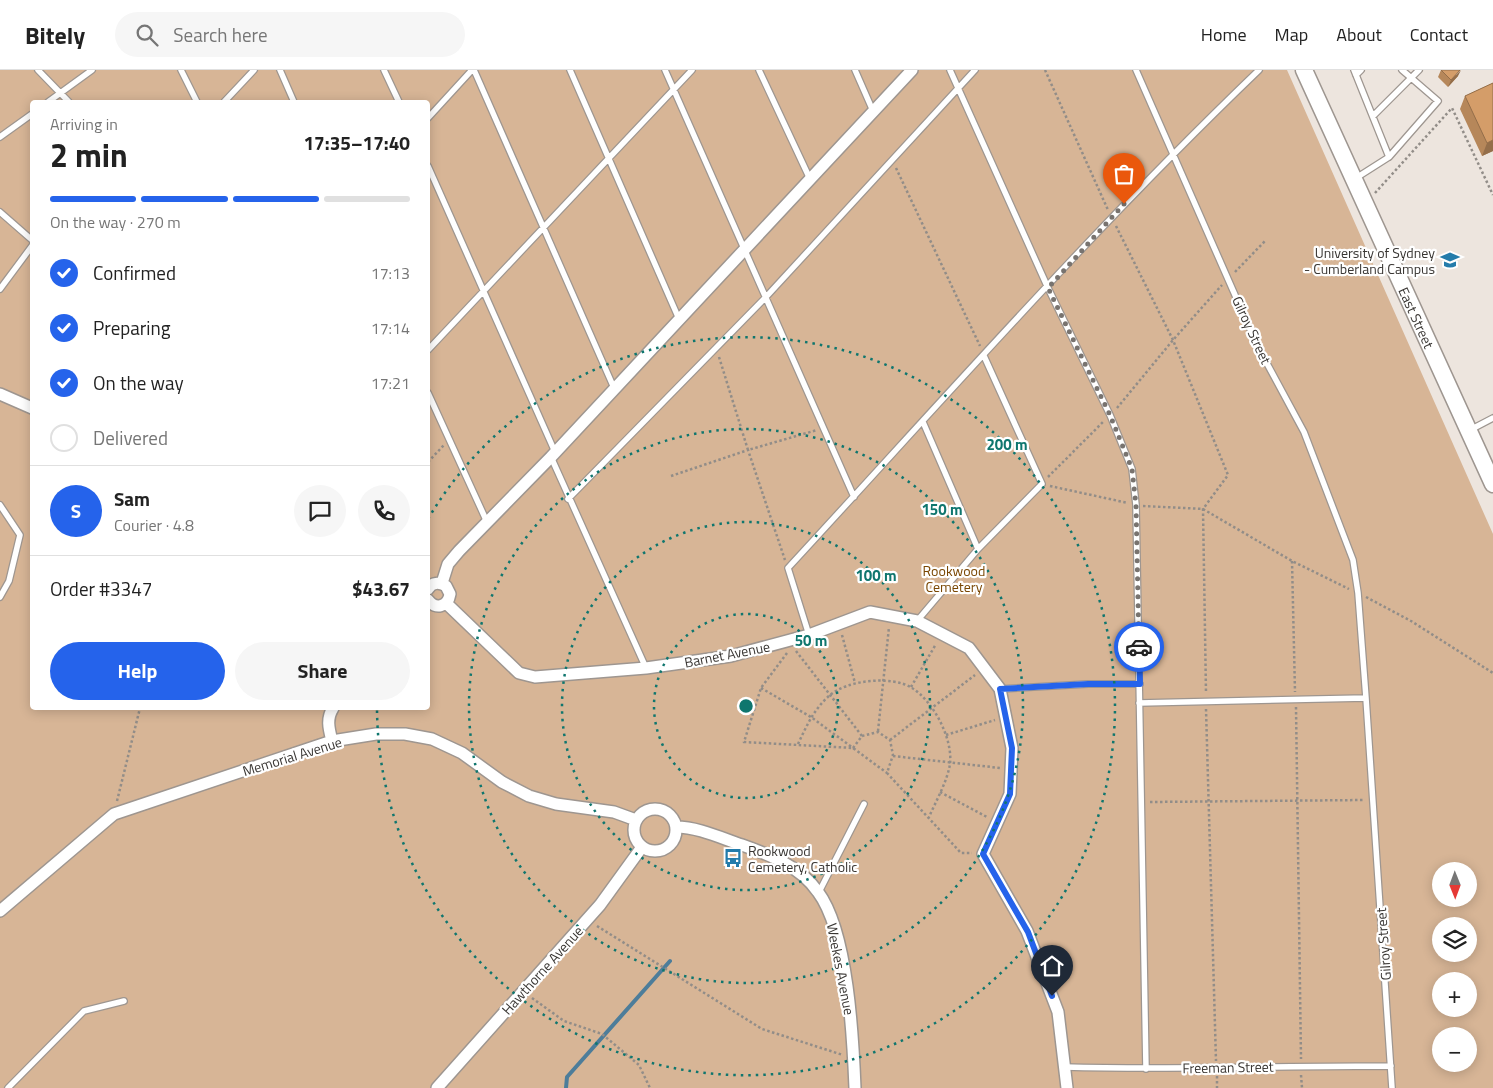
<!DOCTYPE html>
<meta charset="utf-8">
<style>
:root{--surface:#fff;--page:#f6f6f6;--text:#222;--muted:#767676;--line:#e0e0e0;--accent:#2563eb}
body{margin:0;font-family:"Titillium Web",sans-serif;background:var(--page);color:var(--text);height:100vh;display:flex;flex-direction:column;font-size:19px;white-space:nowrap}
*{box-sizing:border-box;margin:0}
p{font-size:16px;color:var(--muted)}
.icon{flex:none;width:28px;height:28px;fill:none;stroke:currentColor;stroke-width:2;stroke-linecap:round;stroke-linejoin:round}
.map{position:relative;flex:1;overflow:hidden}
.details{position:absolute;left:30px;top:30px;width:400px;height:610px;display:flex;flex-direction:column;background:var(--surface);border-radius:5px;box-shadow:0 2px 12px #0003}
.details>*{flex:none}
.needle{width:32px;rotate:179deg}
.fabs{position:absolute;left:1432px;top:792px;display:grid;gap:10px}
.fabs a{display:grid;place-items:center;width:45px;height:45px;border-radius:50%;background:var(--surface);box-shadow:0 2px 12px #0003;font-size:25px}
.pin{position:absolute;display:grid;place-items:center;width:42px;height:42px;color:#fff;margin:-51px -21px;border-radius:50% 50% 50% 0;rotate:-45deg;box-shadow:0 0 5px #0007}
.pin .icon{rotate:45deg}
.courier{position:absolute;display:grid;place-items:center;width:50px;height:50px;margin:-25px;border:4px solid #2563eb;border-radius:50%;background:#fff;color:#222;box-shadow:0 1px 6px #0007}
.headline em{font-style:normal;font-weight:700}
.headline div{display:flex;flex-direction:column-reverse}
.headline{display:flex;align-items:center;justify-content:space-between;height:85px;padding:0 20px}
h1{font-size:32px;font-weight:700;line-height:38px}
.bar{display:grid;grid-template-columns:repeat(4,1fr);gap:8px 5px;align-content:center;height:60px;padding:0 20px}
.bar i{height:6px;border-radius:4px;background:var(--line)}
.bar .active{background:var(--accent)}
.bar p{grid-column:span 4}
.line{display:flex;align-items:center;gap:12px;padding:0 20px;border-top:1px solid var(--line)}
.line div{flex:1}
.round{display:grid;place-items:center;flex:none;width:52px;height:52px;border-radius:26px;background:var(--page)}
ol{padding:0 20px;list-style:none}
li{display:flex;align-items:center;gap:15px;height:55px}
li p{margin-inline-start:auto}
li .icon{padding:5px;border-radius:50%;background:var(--accent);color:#fff;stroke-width:4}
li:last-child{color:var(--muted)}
li i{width:28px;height:28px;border:2px solid var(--line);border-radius:50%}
.cta{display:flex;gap:10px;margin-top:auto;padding:10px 20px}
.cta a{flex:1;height:58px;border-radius:30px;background:var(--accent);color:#fff;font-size:20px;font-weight:700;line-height:58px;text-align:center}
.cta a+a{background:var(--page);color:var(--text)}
header{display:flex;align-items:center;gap:30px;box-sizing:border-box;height:70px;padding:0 25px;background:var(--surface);border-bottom:1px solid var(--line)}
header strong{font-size:24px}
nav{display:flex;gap:28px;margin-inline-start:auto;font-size:18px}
.search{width:350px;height:45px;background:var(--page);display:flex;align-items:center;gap:12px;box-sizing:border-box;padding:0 18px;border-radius:28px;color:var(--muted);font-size:19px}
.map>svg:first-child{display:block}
</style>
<header>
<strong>Bitely</strong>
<div class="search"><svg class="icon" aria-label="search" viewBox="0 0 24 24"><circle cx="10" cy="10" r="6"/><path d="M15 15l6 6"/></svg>Search here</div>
<nav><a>Home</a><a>Map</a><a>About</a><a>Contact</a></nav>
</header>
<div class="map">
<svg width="1493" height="1018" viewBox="0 0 1493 1018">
<rect width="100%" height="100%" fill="#ede5de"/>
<path fill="#d7b596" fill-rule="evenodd" d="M0,0H1287L1493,464V1018H0ZM32,32H428V638H32ZM1441,801H1469V829H1441ZM1441,856H1469V884H1441ZM1441,911H1469V939H1441ZM1441,966H1469V994H1441Z"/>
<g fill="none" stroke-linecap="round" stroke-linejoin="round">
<path stroke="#4d7d9a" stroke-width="4" d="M566,1018L567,1007L670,891"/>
<g stroke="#9e9690" stroke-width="8">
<path id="service" d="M38,0L69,32
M181,0L197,32
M280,0L294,32
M384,0L399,32
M474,0L614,318
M570,0L679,249
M665,0L854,427
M759,0L810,109
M855,0L873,41
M950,0L1048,218L1110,345L1132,399L1136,435L1146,999
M1136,0L1257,275L1304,362L1353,490L1358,523L1366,628
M1354,0L1389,87L1356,108
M1356,5L1361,0
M48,32L92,0
M224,32L254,0
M1373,46L1419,0
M428,48L472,0
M0,67L32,44
M1389,87L1438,31L1402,0
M428,96L555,382
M0,142L32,170
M0,219L32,176
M428,280L692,0
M428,323L487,452
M923,352L978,479
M1470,360L1493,348
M551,387L646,598
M568,429L766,227L975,0
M0,435L20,465L9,511L0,527
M917,551L978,479L1042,414L984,286
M809,565L788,498C943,330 1094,158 1259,0
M1000,619L1088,614H1140
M1139,633L1366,628L1392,1018
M819,822L864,734
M1065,997C1173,1000 1282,996 1391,996
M8,1018L84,941L124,931"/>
</g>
<g stroke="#9e9690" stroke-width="14">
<path id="minor" d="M0,324L32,338
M442,513L448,494L459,481L551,387L912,0
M428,519C432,512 439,512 446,516L450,524C448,537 435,540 428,530
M446,533L519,603L535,607L646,598L731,586L809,565L870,542L917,551L969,578L1000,619L1012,678L1010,724L983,784L1027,861L1058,942L1067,1018
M332,671C329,659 326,649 333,638
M634 760a21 21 0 1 1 42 0a21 21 0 1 1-42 0Z
M676,757C698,757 721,768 742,775C770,785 800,796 818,822C848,862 853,968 855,1018
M0,841L114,744L332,671L376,664H405L432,669L462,683L502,712L529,726L556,734L614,742L636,750
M437,1018L600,835L642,777"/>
</g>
<g stroke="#9e9690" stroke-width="19">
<g id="secondary">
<path id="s1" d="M1304,0L1493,414"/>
</g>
</g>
<path stroke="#928d88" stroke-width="2.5" stroke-dasharray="2.5 2.5" stroke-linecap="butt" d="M1045,0L1108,140
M896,98L980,276
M1375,123L1452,38L1493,125
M1116,156L1173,270L1228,405L1203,439L1206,623
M1235,202L1265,171
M719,287L748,380L817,360
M1117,338L1173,270L1222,215
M428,392L444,375
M671,406L748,380L785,490
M1048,407L1104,351
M1050,416L1128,433
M1143,436L1203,439L1292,491L1349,519
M1292,491L1295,622
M1366,527L1411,551L1493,603
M842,565L855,613
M796,581L862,666
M787,583L761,618L744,672L853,678L887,703
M911,617L936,574
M761,618L811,647L853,678L862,666L878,662L890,670L893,685L887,703L961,783H972
M1296,637L1301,989
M1206,639L1216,991
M878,661L889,557
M946,665L995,650
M890,670L975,605
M798,674C806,657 814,639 829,626C846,610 892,605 912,618C933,631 953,668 950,694C947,712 936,731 929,747
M893,686L1000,698
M940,722L987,747
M117,731L140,638
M1150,732L1364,730
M597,856L762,959L843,985
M532,928L564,951L602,964L639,995L650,1018
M1301,1005L1302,1018
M1217,1006V1018"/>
<use href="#service" stroke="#fff" stroke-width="5.5"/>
<use href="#minor" stroke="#fff" stroke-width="11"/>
<use href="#secondary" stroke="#fff" stroke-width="16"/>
</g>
<path fill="#b6875a" d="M1441,0L1458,6L1448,17L1438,7Z
M1493,13V81L1482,86L1460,39L1465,26Z"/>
<path fill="#946e4a" d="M1461,0L1458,6L1448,17L1451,10Z
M1493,70V81L1482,86L1487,73Z"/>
<path fill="#d49d69" stroke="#946e4a" d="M1441,0H1460L1451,10Z
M1493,13V70L1487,73L1465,26Z"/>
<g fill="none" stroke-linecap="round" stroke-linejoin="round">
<path stroke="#78736f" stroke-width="5" stroke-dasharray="0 9" d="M1124,134L1048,218L1110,345L1132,399L1136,435L1139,577"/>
<path stroke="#2563eb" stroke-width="6" d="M1052,926L1028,862L983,784L1010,724L1012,678L1000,619L1088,614H1140L1139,577"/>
</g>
<g fill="none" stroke="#0f766e" stroke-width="2.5" stroke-dasharray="2.5 5">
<circle cx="746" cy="636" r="92"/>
<circle cx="746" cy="636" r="184"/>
<circle cx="746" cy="636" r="277"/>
<path d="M428 449A369 369 0 1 1 377 639"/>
</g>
<defs>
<g id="university-bare" transform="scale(1.5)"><path d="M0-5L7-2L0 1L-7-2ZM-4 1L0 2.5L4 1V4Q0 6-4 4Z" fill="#247cab" stroke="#fff" stroke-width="2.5" paint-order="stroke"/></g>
<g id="bus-bare" transform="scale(1.5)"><path d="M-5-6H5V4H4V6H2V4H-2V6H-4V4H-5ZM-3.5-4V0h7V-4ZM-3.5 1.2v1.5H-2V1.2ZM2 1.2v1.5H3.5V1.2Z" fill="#247cab" stroke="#fff" stroke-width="2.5" paint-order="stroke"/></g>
</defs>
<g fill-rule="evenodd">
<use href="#university-bare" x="1450" y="190"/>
<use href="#bus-bare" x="733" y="788"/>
</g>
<g text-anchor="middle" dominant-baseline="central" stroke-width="4.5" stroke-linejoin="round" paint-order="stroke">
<g font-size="14" fill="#393633" stroke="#fff" text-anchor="end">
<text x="1435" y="182">University of Sydney<tspan x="1435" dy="16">- Cumberland Campus</tspan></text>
<text x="748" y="780" text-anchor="start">Rookwood<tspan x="748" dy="16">Cemetery, Catholic</tspan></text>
</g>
<g font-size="14" fill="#393633" stroke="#fff">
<text stroke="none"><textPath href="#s1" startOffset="272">East Street</textPath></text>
<text transform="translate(1252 260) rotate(65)">Gilroy Street</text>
<text transform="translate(727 584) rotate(-11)">Barnet Avenue</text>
<text transform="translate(292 686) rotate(-17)">Memorial Avenue</text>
<text transform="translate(1383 874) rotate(-94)">Gilroy Street</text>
<text transform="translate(841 899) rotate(79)">Weekes Avenue</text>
<text transform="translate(542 900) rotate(-48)">Hawthorne Avenue</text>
<text transform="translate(1228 997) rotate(-1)">Freeman Street</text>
</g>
<g font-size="14" fill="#794602" stroke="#fff">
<text x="954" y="500">Rookwood<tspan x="954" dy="16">Cemetery</tspan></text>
</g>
</g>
<circle cx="746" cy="636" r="8" fill="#0f766e" stroke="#fff" stroke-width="2.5"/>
<g font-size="15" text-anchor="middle" font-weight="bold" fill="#0f766e" stroke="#fff" stroke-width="4.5" stroke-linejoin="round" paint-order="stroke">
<text x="1007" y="380">200 m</text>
<text x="942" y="445">150 m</text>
<text x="876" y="511">100 m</text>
<text x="811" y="576">50 m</text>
</g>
</svg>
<div class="fabs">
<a><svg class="needle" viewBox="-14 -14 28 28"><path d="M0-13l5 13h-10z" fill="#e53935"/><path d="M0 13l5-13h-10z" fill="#767676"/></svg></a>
<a><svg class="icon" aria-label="layers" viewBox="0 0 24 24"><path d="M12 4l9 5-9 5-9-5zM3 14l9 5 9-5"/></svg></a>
<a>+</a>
<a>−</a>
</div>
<div class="pin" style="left:1124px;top:134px;background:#ea580c"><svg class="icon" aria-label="bag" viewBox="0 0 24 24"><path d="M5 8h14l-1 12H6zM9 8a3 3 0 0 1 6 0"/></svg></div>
<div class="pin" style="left:1052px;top:926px;background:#1f2937"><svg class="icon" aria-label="home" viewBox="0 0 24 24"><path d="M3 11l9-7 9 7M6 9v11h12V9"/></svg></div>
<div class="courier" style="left:1139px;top:577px"><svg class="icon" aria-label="car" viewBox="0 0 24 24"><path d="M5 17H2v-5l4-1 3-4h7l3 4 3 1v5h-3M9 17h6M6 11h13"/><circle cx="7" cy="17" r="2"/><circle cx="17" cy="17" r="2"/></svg></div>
<section class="details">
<div class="headline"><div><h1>2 min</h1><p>Arriving in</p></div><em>17:35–17:40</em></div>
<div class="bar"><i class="active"></i><i class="active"></i><i class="active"></i><i></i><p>On the way · 270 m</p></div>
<ol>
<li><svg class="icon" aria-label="check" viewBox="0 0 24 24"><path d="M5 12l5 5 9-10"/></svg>Confirmed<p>17:13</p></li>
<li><svg class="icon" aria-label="check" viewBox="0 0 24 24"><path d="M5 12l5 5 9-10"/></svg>Preparing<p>17:14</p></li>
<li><svg class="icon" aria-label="check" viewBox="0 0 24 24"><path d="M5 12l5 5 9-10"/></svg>On the way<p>17:21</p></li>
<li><i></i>Delivered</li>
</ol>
<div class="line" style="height:90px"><b class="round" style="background:var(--accent);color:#fff">S</b><div><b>Sam</b><p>Courier · 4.8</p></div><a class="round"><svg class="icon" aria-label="chat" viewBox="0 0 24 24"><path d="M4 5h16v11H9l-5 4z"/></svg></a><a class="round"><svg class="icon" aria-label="phone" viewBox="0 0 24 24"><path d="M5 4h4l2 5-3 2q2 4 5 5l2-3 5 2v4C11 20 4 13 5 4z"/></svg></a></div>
<div class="line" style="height:65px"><div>Order #3347</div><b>$43.67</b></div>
<div class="cta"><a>Help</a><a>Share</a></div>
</section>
</div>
